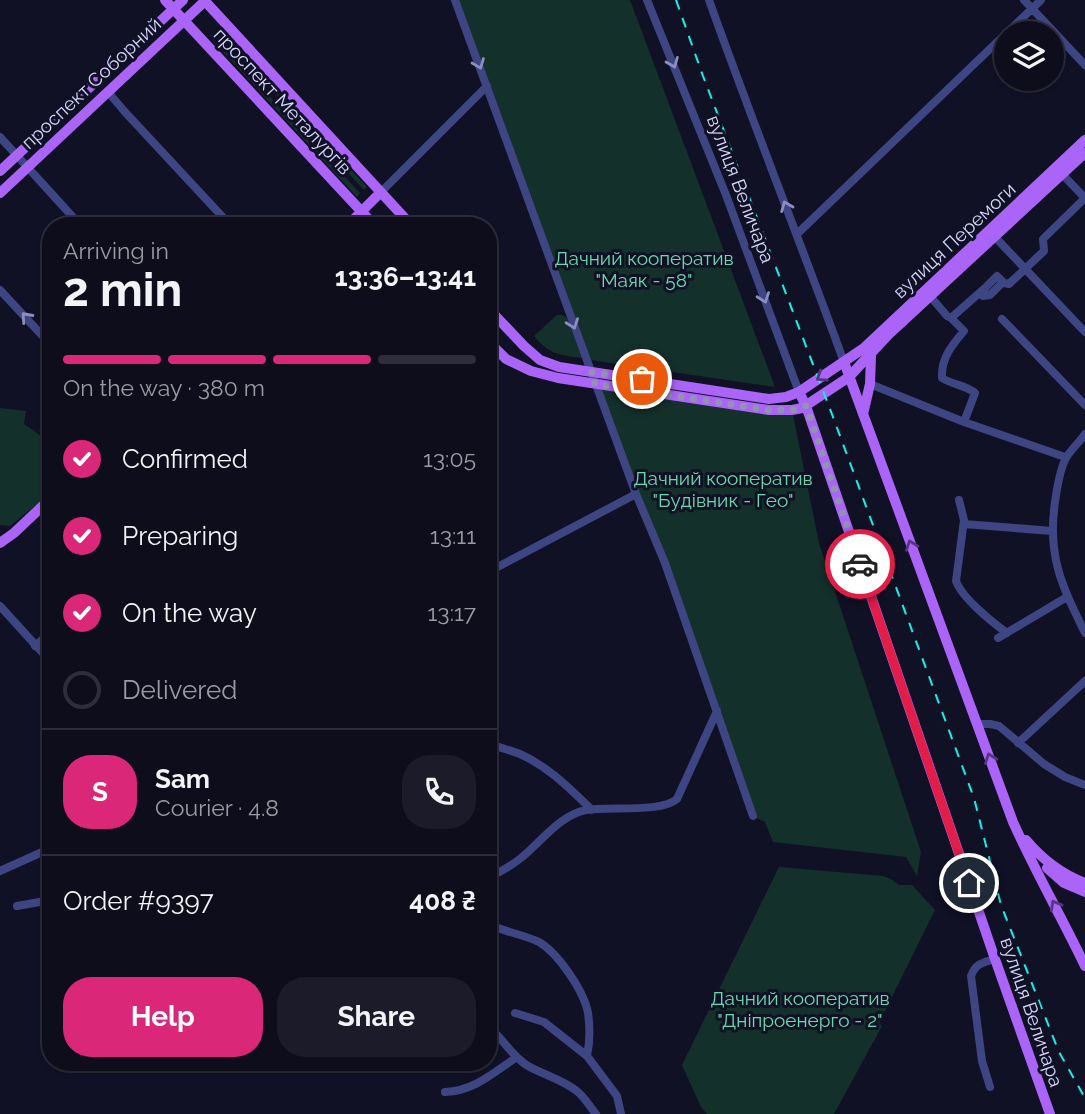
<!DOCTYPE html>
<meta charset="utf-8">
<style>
:root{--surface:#0d0d1c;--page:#1b1b29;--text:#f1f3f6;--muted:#9a9ca3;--line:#2d2d3b;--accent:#db2777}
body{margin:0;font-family:Raleway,sans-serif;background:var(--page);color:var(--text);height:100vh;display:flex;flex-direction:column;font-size:26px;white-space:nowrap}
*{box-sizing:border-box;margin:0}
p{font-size:23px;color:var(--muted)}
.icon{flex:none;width:38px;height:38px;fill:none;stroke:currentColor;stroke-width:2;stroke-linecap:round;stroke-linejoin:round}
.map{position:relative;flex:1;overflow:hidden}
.details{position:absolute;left:42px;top:217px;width:455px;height:854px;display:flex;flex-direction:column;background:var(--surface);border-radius:28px;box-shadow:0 2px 5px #0004,0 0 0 2px var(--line)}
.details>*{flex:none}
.controls{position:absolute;left:994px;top:21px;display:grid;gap:14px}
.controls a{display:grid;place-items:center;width:70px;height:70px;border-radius:50%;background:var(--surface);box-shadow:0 2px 5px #0004,0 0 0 2px var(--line);font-size:35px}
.pin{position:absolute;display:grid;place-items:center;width:60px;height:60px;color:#fff;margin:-30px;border:4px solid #fff;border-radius:50%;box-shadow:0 2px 7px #0007}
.courier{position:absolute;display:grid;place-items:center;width:70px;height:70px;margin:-35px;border:5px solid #e11d48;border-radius:50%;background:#fff;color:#222;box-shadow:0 2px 9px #0007}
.head em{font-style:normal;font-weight:700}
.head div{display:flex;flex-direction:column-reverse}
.head{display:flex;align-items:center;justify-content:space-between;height:119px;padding:0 21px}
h1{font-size:46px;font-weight:700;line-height:52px}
.bar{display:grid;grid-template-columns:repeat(4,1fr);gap:10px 7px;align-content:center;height:84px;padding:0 21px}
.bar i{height:9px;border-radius:5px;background:var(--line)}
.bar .on{background:var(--accent)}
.bar p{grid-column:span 4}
.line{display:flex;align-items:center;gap:18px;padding:0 21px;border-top:2px solid var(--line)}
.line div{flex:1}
.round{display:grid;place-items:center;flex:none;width:74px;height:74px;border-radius:28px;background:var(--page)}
ol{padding:0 21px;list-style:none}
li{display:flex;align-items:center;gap:21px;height:77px}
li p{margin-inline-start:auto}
li .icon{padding:7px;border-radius:50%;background:var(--accent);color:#fff;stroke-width:4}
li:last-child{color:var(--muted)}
li i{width:38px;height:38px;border:4px solid var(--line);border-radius:50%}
.cta{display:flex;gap:14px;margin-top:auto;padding:14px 21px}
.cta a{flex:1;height:80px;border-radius:28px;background:var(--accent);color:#fff;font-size:28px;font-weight:700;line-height:80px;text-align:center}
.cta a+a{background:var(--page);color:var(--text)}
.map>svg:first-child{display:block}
</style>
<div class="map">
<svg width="1085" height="1114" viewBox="0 0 1085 1114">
<rect width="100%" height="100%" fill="#111126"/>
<path fill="#14302b" d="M459,0H630L775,387L591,360Z
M223,33L367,187L364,190L220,35Z
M217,40L360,193L357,197L214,42Z
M557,315H562L567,318L582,358C559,355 549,354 534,336Z
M595,384L792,410L819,543L921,852L917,876L906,857L773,842L765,822L753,816Z
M0,408L26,411L24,424L44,438L47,439L41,505H36L10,526L0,525Z
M779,867L883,876L891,879L899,885H912L935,910L879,1023L882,1026L834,1114H707L701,1107L682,1065Z"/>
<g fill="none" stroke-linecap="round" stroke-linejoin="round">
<path stroke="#3e4583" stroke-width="8" d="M455,0L636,494L665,563L753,816
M647,0L726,195L799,392
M709,0C752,121 800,241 844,362
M1024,0L1085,65
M108,92L125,112L231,226
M0,137L81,226
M381,192L487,86
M797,234L1041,0
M995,237L1085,332
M1003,282L990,295L983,296L985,288L997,276L1004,283L1009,284L1044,251L1043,239L1085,198L1062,174
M0,290L51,345
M930,296L947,316L951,318L985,288
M951,318L964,331C952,345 941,358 942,378C953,385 966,385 975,393L964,422
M1002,319L1085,405
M870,384L964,422L1065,457
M1085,434C1079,443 1069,451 1065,460C1059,473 1057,488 1055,502C1047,556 1062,586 1085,633
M959,500L964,520L956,581C962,598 992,622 1007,633
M964,524L1052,531
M488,572L636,494
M0,606L51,662
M998,638L1067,597
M35,646L51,632
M977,724H990L999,726L1044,764L1065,777L1085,785
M488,743C499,748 510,750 520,754C549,767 570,789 592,810
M1018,743L1085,681
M0,871L51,848
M488,878C500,872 511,866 521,858C541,842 560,815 586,810C609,806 661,813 677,799L717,711
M17,906L51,900
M498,928C511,933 527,936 539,942C558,953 584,991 588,1013C590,1027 590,1042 587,1056L544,1022L515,1013
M488,1026C503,1038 511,1056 528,1066C544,1075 564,1080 578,1092C585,1098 590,1107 596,1114
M587,1056L617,1096L621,1114
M990,1087L982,1061L971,976C976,963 982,963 995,959
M445,1092C474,1091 493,1073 517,1057"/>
<path stroke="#ab64f8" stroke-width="10" d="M165,0L375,226
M204,0L412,226
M0,171L183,0
M0,193L206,0
M347,226L381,192
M488,308L524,346L540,360L559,367L769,399L786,397L799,392L864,348L1085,140
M488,341L506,359L531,371L558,378L769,410H792L802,408L849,377L888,335L1085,153
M844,362L1013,822C1035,871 1062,918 1085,966
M799,392L806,406L995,959L1050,1114
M863,414L870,384L871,356L869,354
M0,543L14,533L51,498
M1026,840C1042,859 1061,874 1085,883
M1047,868L1064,883L1085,892"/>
<path stroke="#0df4e9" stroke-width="2" stroke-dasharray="10 9" stroke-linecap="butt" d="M676,0L703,76L833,417L974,798L1001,905L1059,1052L1085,1098"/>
</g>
<defs><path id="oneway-chevron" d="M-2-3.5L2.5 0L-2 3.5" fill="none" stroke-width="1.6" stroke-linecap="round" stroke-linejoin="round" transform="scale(1.75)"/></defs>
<g stroke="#8b8fc0">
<use href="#oneway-chevron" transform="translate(673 63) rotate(68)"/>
<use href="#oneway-chevron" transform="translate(479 64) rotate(69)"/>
<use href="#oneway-chevron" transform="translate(786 206) rotate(-112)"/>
<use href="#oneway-chevron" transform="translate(764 298) rotate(70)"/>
<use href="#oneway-chevron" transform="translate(26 317) rotate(-132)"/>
<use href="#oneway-chevron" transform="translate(573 324) rotate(70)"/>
</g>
<g stroke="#563684">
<use href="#oneway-chevron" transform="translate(821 377) rotate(146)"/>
<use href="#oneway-chevron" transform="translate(911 545) rotate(-110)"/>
<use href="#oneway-chevron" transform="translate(990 758) rotate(-110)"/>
<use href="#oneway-chevron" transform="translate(1055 905) rotate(-119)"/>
</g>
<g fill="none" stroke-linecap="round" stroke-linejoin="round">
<path stroke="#9293b2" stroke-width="7" stroke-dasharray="0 12.6" d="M642,379L591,372L595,384L769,410H792L806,406L860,564"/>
<path stroke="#e11d48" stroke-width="9" d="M860,564L969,883"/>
</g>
<g text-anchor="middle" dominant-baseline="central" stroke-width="6" stroke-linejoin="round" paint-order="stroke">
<g font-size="19" fill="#d8d9fd" stroke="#111126">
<text transform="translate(91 83) rotate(-43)">проспект Соборний</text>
<text transform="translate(283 101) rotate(47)">проспект Металургів</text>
<text transform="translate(741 189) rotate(69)">вулиця Величара</text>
<text transform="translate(954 240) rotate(-43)">вулиця Перемоги</text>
<text transform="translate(1032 1012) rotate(71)">вулиця Величара</text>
</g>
<g font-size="19" fill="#66dbad" stroke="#111126">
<text x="644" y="258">Дачний кооператив<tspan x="644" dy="22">"Маяк - 58"</tspan></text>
<text x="723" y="478">Дачний кооператив<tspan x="723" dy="22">"Будівник - Гео"</tspan></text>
<text x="800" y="998">Дачний кооператив<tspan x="800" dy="22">"Дніпроенерго - 2"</tspan></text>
</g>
</g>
</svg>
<div class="controls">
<a><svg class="icon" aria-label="layers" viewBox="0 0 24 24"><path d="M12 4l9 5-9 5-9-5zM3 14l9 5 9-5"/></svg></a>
</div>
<div class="pin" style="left:642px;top:379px;background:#ea580c"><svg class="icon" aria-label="bag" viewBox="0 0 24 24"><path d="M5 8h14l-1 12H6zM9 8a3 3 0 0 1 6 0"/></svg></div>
<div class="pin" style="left:969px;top:883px;background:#1f2937"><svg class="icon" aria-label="home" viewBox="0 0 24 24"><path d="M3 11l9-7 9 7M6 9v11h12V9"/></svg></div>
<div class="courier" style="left:860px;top:564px"><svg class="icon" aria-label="car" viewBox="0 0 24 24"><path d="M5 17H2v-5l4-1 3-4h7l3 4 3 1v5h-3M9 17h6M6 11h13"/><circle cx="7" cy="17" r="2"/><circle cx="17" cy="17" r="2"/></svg></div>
<section class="details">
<div class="head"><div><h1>2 min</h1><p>Arriving in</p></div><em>13:36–13:41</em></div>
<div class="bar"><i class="on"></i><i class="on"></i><i class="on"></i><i></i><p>On the way · 380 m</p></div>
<ol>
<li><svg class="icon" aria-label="check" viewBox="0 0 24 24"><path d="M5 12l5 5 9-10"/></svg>Confirmed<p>13:05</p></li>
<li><svg class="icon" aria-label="check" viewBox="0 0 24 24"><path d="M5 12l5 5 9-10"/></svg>Preparing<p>13:11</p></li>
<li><svg class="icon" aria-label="check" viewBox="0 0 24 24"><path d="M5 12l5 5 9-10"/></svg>On the way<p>13:17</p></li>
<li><i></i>Delivered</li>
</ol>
<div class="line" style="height:126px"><b class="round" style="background:var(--accent);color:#fff">S</b><div><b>Sam</b><p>Courier · 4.8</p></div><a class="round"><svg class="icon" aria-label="phone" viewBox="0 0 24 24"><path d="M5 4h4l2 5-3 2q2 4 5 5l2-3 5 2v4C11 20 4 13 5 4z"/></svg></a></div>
<div class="line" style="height:91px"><div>Order #9397</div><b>408 ₴</b></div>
<div class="cta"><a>Help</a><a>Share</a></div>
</section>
</div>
